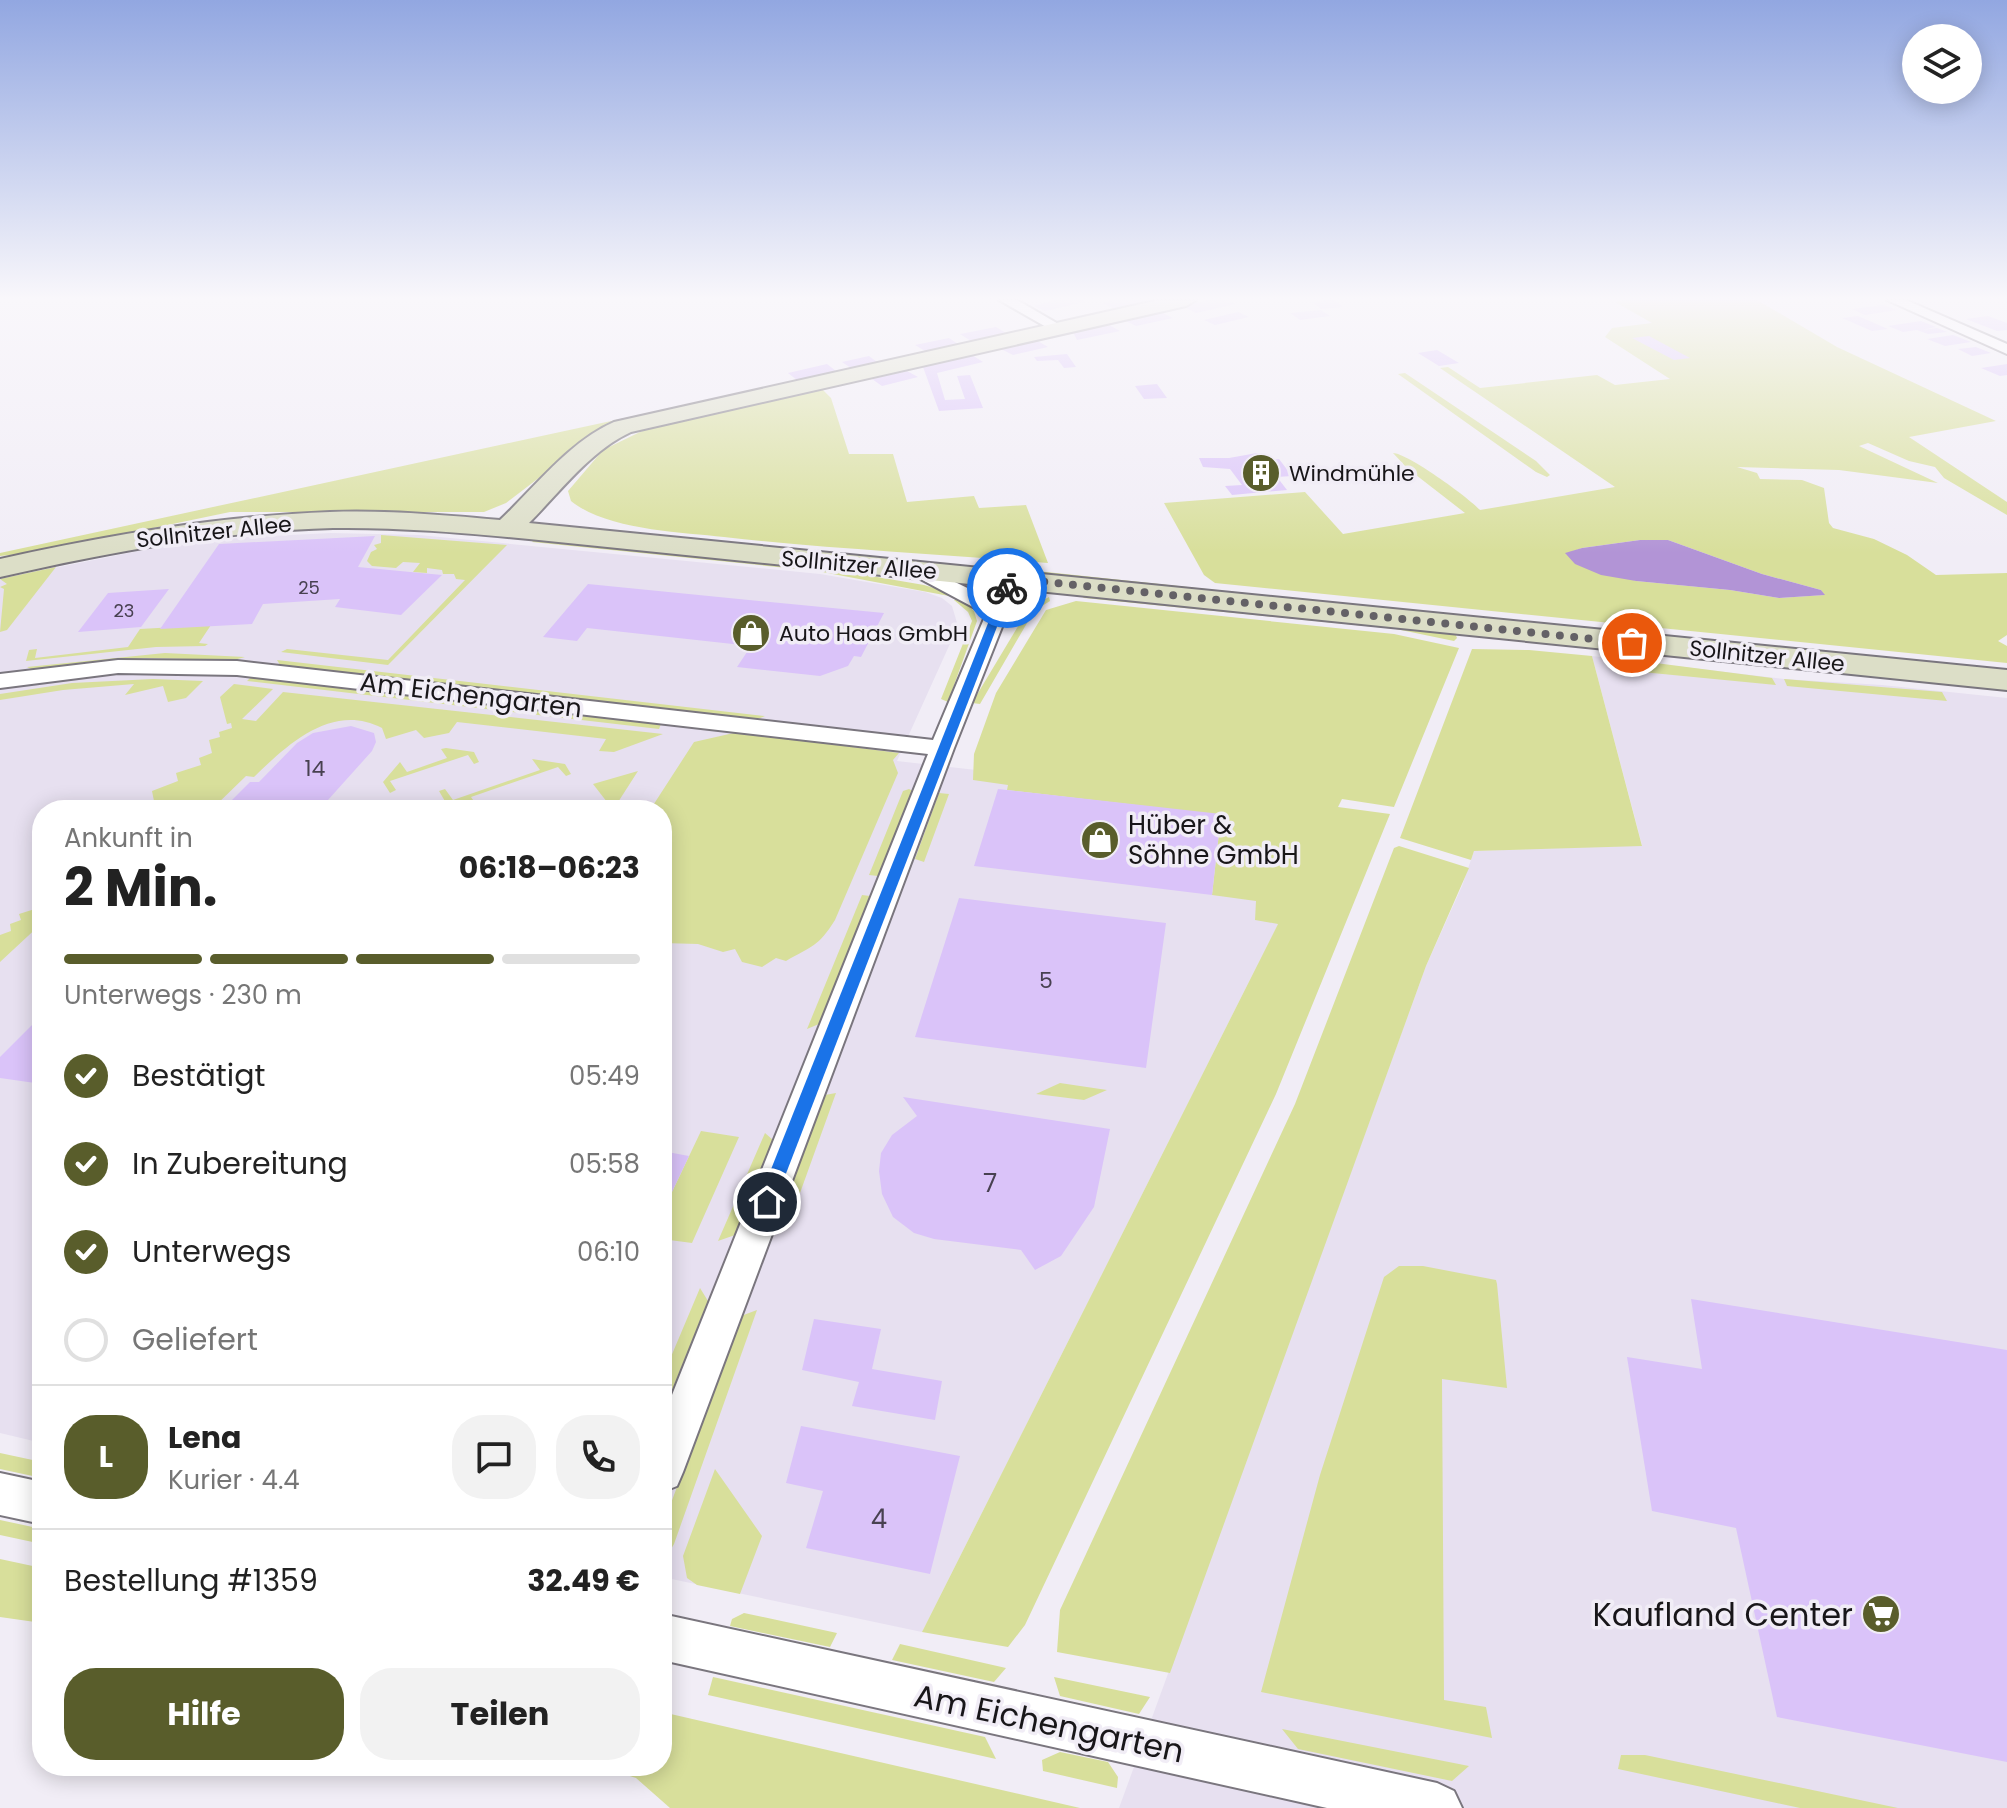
<!DOCTYPE html>
<html lang="de">
<meta charset="utf-8">
<style>
:root{--surface:#fff;--page:#f2f2f2;--text:#222;--muted:#767676;--line:#e0e0e0;--accent:#595d2b}
body{margin:0;font-family:Poppins,sans-serif;background:var(--page);color:var(--text);height:100vh;display:flex;flex-direction:column;font-size:30px;white-space:nowrap}
*{box-sizing:border-box;margin:0}
p{font-size:26px;color:var(--muted)}
.icon{flex:none;width:44px;height:44px;fill:none;stroke:currentColor;stroke-width:2;stroke-linecap:round;stroke-linejoin:round}
.map{position:relative;flex:1;overflow:hidden}
.sheet{position:absolute;left:32px;top:800px;width:640px;height:976px;display:flex;flex-direction:column;background:var(--surface);border-radius:32px;box-shadow:0 4px 20px #0003}
.sheet>*{flex:none}
.fabs{position:absolute;left:1902px;top:24px;display:grid;gap:16px}
.fabs a{display:grid;place-items:center;width:80px;height:80px;border-radius:50%;background:var(--surface);box-shadow:0 4px 20px #0003;font-size:40px}
.pin{position:absolute;display:grid;place-items:center;width:68px;height:68px;color:#fff;margin:-34px;border:4px solid #fff;border-radius:50%;box-shadow:0 2px 8px #0007}
.courier{position:absolute;display:grid;place-items:center;width:80px;height:80px;margin:-40px;border:6px solid #1a73e8;border-radius:50%;background:#fff;color:#222;box-shadow:0 2px 10px #0007}
.summary em{font-style:normal;font-weight:700}
.summary div{display:flex;flex-direction:column-reverse}
.summary{display:flex;align-items:center;justify-content:space-between;height:136px;padding:0 32px}
h1{font-size:52px;font-weight:700;line-height:60px}
.bar{display:grid;grid-template-columns:repeat(4,1fr);gap:12px 8px;align-content:center;height:96px;padding:0 32px}
.bar i{height:10px;border-radius:6px;background:var(--line)}
.bar .active{background:var(--accent)}
.bar p{grid-column:span 4}
.line{display:flex;align-items:center;gap:20px;padding:0 32px;border-top:2px solid var(--line)}
.line div{flex:1}
.round{display:grid;place-items:center;flex:none;width:84px;height:84px;border-radius:32px;background:var(--page)}
ol{padding:0 32px;list-style:none}
li{display:flex;align-items:center;gap:24px;height:88px}
li p{margin-inline-start:auto}
li .icon{padding:8px;border-radius:50%;background:var(--accent);color:#fff;stroke-width:4}
li:last-child{color:var(--muted)}
li i{width:44px;height:44px;border:4px solid var(--line);border-radius:50%}
.primary-button{display:flex;gap:16px;margin-top:auto;padding:16px 32px}
.primary-button a{flex:1;height:92px;border-radius:32px;background:var(--accent);color:#fff;font-size:32px;font-weight:700;line-height:92px;text-align:center}
.primary-button a+a{background:var(--page);color:var(--text)}
.map>svg:first-child{display:block}
</style>
<div class="map">
<svg width="2007" height="1808" viewBox="0 0 2007 1808">
<rect width="100%" height="100%" fill="#f1edf6"/>
<path fill="#e7e0f0" d="M331,533L419,535L820,574L925,592L942,598L952,606L958,626L897,761L1335,811L922,1632L662,1577V810H42V1443L0,1433V579L158,547L247,537Z
M1592,656L1784,679L1882,685L2007,698V1808H1119L1426,966L1462,886L1474,851L1642,845Z"/>
<path fill="#d8df9b" fill-rule="evenodd" d="M1627,300H1757L1837,347L1996,421L1909,437L2007,502V515L1944,478L1935,467L1909,461L1868,443L1859,446L1938,483L1839,470L1737,467L1757,473L1760,479L1802,480L1824,488L1829,523L1833,528L1874,539L1907,555L1936,575L2007,573V635L1998,641L2007,646V663L1215,583L1204,575L1164,503L1305,492L1343,534L1465,513L1407,468L1393,453C1407,453 1468,497 1480,510L1615,487L1440,368L1448,367L1480,388L1597,375L1615,385L1670,379L1605,337L1612,328L1652,323L1615,302ZM1640,540H1668L1762,574L1821,590L1824,595L1779,598L1730,590L1636,581L1566,554L1582,548Z
M1405,373L1536,461L1550,475L1547,477L1536,472L1398,374Z
M819,386L831,398L849,454H893L907,502L974,496L979,508L1026,505L1048,563C940,554 832,549 724,537C679,532 607,530 571,501L568,491L603,450L640,432L677,418L778,399Z
M750,391L754,392L595,435L506,503L484,512H230L38,552L0,556V553Z
M381,535L507,545L388,665L281,652L287,649L388,660L465,580L456,579L454,574H443L442,570L427,568V573L413,572L420,563L403,562L396,568L372,566L367,561L371,552L377,549L374,545L381,543Z
M535,539L836,570L924,585L954,594L949,596L817,571L532,542Z
M989,566L1453,615L1455,619L988,569Z
M56,567L7,630L0,632L4,589L0,587L7,584L0,579Z
M1078,593L1454,631L1457,638L1454,641L1396,629L1084,598Z
M1049,597L1050,601L1034,611L980,704L972,703L1029,608Z
M960,598L974,611L977,621L948,702L941,699L972,621L968,612L954,600Z
M1076,601L1394,634L1459,648L1394,807L1342,799L1338,807L1390,814L1276,1094L1025,1625L1008,1647L922,1632L1278,924L1255,920L1256,901L1212,895L1221,815L1007,790L1008,785L973,780L974,754L996,693L1046,610Z
M211,625L199,643L208,644L205,646L156,647L26,661L29,650L37,649L35,658L128,647L140,629Z
M1472,649L1529,650L1592,656L1642,846L1474,851L1471,860L1400,838Z
M165,653L245,657L234,660L144,658L33,670L27,667Z
M1609,657L1772,678L1776,685L1611,669Z
M277,660L765,716L755,720L280,665Z
M252,676L661,724L659,729L247,681Z
M153,679L203,681L186,698L168,702L163,686L125,695L134,684L63,690L0,700V694L72,683Z
M1784,679L1942,692L1947,701L1787,686Z
M234,684L273,689L242,719L256,721L283,692L663,734L614,752L599,751L606,739L457,722L449,733L424,738L416,730L386,739L382,728C332,702 287,745 254,777L246,776L211,810H143L154,801L152,791L178,781L176,773L201,765L199,758L212,753L209,740L220,737L219,732L232,728L231,723L227,724L220,697Z
M738,732L899,753L893,760L898,773L835,920C818,947 812,946 786,961L776,958L762,967L742,962L735,949L723,952L698,944L662,943V810H650L694,742Z
M446,748L474,752L479,762L474,764L468,755L390,781L396,790L390,793L383,782L400,762L407,772L447,758L441,749Z
M532,759L565,764L571,774L566,776L558,767L471,797L478,807L446,803L439,791L445,789L453,800L540,770Z
M638,771L613,810H585L607,802L593,784Z
M909,789L913,791L878,876L869,875L903,791Z
M939,793L949,794L924,862L915,859Z
M1399,846L1469,868L1426,966L1170,1673L1057,1652L1060,1610L1295,1104L1394,848Z
M862,895L870,896L819,1024L807,1029Z
M42,902V923L0,962V935L11,931L10,924L21,920L19,914L38,908V904Z
M1060,1083L1107,1090L1084,1100L1036,1094Z
M836,1093L791,1218L782,1211L825,1095Z
M701,1131L739,1137L692,1243L662,1239V1213Z
M765,1133L773,1140L735,1235L718,1241Z
M1399,1266H1423L1496,1280L1497,1284L1507,1388L1442,1379L1444,1700L1486,1707L1492,1738L1261,1692L1320,1475L1384,1277Z
M700,1288L708,1301L662,1415V1378Z
M757,1310L674,1544L662,1565L665,1519L741,1316Z
M0,1453L42,1462V1478L0,1469Z
M715,1469L762,1536L740,1594L697,1585L687,1578L683,1556Z
M0,1520L42,1529V1544L0,1535Z
M0,1559L42,1568V1623L0,1617Z
M744,1613L837,1633L830,1647L730,1626L732,1619Z
M900,1644L1006,1668L994,1682L892,1660Z
M713,1677L985,1737L996,1759L708,1695Z
M1054,1677L1150,1697L1139,1714L1060,1696Z
M662,1712L1080,1808H670L636,1778L599,1766H662Z
M1282,1729L1469,1766L1452,1781L1298,1749Z
M1060,1752L1108,1762L1118,1777L1117,1788L1043,1771L1042,1760Z
M1621,1755H1645L1898,1808H1800L1618,1769Z"/>
<path fill="#b294d6" d="M1640,540H1668L1762,574L1821,590L1825,595L1779,598L1730,590L1636,581L1601,575L1575,564L1565,553L1582,548Z"/>
<path fill="#dac3f9" d="M1054,300H1081L1085,302L1045,311L1034,306Z
M1114,300H1148V301L1115,309L1102,303Z
M1209,300H1228L1236,304L1196,313L1182,306Z
M1334,300L1343,307L1321,309L1312,302Z
M1883,305L1897,310L1865,315L1852,309Z
M1321,310L1330,316L1300,320L1290,313Z
M1161,312L1173,318L1136,326L1124,320Z
M1238,312L1249,317L1215,325L1204,320Z
M1858,316L1888,329L1872,331L1842,318Z
M1988,316L2007,323V330L1997,331L1966,319Z
M1921,321L1936,327L1922,330L1937,328L1947,332L1928,334L1917,330L1903,332L1888,326Z
M1107,324L1120,331L1077,340L1073,332Z
M996,327L1006,333L971,341L960,334Z
M1953,335L1971,342L1945,346L1927,339Z
M1649,336L1690,358L1674,360L1632,338Z
M949,338L958,344L925,351L915,345Z
M1036,340L1048,347L1013,355L1001,349Z
M1976,347L1991,353L1972,356L1958,349Z
M1437,350L1459,363L1439,366L1418,353Z
M1067,354L1076,367L1064,368L1058,360L1037,361L1034,357Z
M972,355L983,362L937,373L945,400L965,399L957,376L970,375L983,408L939,411L923,367Z
M869,356L877,362L851,368L842,362Z
M827,364L836,371L797,380L788,373Z
M2007,364V375L2000,376L1981,368Z
M907,371L918,377L882,386L872,379Z
M1157,384L1167,398L1144,399L1135,386Z
M1257,453L1263,461L1279,459L1292,476L1277,477L1287,490L1232,495L1225,486L1242,485L1230,469L1203,467L1199,458H1229Z
M375,536L358,567L442,575L401,615L335,607L340,599L263,604L252,624L160,629L219,544Z
M588,584L770,602L884,613L861,657L854,656L848,666L820,676L737,667L751,646L587,628L577,641L543,637Z
M169,589L141,627L78,632L108,593Z
M351,726L374,733L376,742L372,751L319,810H222L250,782H259L297,743L313,733Z
M998,789L1221,814L1212,895L974,866Z
M959,898L1166,923L1146,1068L915,1037Z
M42,1015V1084L0,1078V1057Z
M903,1097L1110,1129L1094,1207L1061,1256L1035,1270L1021,1250L934,1239L914,1233L893,1217L882,1194L879,1171L881,1153L892,1135L917,1116Z
M662,1151L689,1156L662,1213Z
M1691,1299L2007,1350V1762L1777,1717L1736,1528L1652,1511L1627,1357L1702,1369Z
M814,1319L881,1329L872,1369L942,1381L935,1420L852,1406L859,1382L802,1370Z
M801,1426L960,1456L930,1574L806,1548L823,1491L786,1483Z"/>
<g fill="none" stroke-linecap="round" stroke-linejoin="round">
<g stroke="#7a767e" stroke-width="4">
<path id="street" d="M999,300H1017L1067,329L1060,333L1055,332Z
M1887,300H1906L2007,344V354Z
M920,565L992,600L1004,575L1011,573L1021,579L954,748L683,1472L677,1486L662,1492V1420L928,754L237,675L118,673L0,688V674L118,660L237,661L933,740L986,614L913,575L910,571Z
M0,1473L42,1482V1524L0,1515Z
M662,1614L1437,1783L1454,1791L1462,1808H1327L662,1660Z"/>
</g>
<g stroke="#7a767e" stroke-width="4">
<path id="secondary" d="M1159,300H1196L1186,306L631,432C591,450 560,492 529,523L2007,670V690L529,539C464,533 399,527 333,528C221,531 110,552 0,577V559C109,535 219,516 330,512C387,510 444,515 500,520C535,487 570,441 614,422Z"/>
</g>
<use href="#street" fill="#fff" fill-rule="evenodd"/>
<use href="#secondary" fill="#dcdec7" fill-rule="evenodd"/>
</g>
<linearGradient id="sky" x2="0" y2="1"><stop stop-color="#92a7e1"/><stop offset="0.54" stop-color="#f9f7fb"/><stop offset="1" stop-color="#f9f7fb" stop-opacity="0"/></linearGradient>
<rect width="2007" height="553" fill="url(#sky)"/>
<path fill="#1a73e8" d="M1007,585L1012,588L775,1202L772,1207H761L758,1202L1002,588Z"/>
<g fill="none" stroke-linecap="round" stroke-linejoin="round">
<path stroke="#646166" stroke-width="8" stroke-dasharray="0 14.4" d="M1007,588L1011,579L1037,581L1632,643"/>
</g>
<defs>
<g id="building-disc" transform="scale(2)"><circle r="9.5" fill="#595d2b" stroke="#f1edf6"/><path d="M-4-6H4V6H1V3H-1V6H-4ZM-2.5-4.3h1.7v1.8h-1.7ZM.8-4.3h1.7v1.8H.8ZM-2.5-1h1.7V.8h-1.7ZM.8-1h1.7V.8H.8Z" fill="#fff"/></g>
<g id="shop-disc" transform="scale(2)"><circle r="9.5" fill="#595d2b" stroke="#f1edf6"/><path d="M-5-2.5h2.3a2.7 3.5 0 0 1 5.4 0H5L5.5 6h-11ZM-1.5-2.5h3a1.5 2.3 0 0 0-3 0Z" fill="#fff"/></g>
<g id="supermarket-disc" transform="scale(2)"><circle r="9.5" fill="#595d2b" stroke="#f1edf6"/><path d="M-6-5.5h2.5l.6 2H6L4.5 2H-2.5L-4.4-4H-6ZM-1.5 3.2a1.3 1.3 0 1 0 .1 0ZM3 3.2a1.3 1.3 0 1 0 .1 0Z" fill="#fff"/></g>
</defs>
<g fill-rule="evenodd">
<use href="#building-disc" x="1261" y="473"/>
<use href="#shop-disc" x="751" y="633"/>
<use href="#shop-disc" x="1100" y="840"/>
<use href="#supermarket-disc" x="1881" y="1614"/>
</g>
<g text-anchor="middle" dominant-baseline="central" stroke-width="7" stroke-linejoin="round" paint-order="stroke">
<g font-size="18" fill="#484151">
<text x="309" y="587">25</text>
<text x="124" y="610">23</text>
</g>
<g font-size="22" fill="#181619" stroke="#f1edf6" text-anchor="start">
<text x="1289" y="473">Windmühle</text>
<text x="779" y="633">Auto Haas GmbH</text>
</g>
<g font-size="22" fill="#181619" stroke="#f1edf6">
<text transform="translate(214 532) rotate(-6)">Sollnitzer Allee</text>
<text transform="translate(859 565) rotate(5)">Sollnitzer Allee</text>
<text transform="translate(1767 656) rotate(6)">Sollnitzer Allee</text>
</g>
<g font-size="22" fill="#484151">
<text x="315" y="768">14</text>
<text x="1046" y="980">5</text>
</g>
<g font-size="26" fill="#181619" stroke="#f1edf6">
<text transform="translate(471 695) rotate(7)">Am Eichengarten</text>
</g>
<g font-size="26" fill="#181619" stroke="#f1edf6" text-anchor="start">
<text x="1128" y="825">Hüber &amp;<tspan x="1128" dy="30">Söhne GmbH</tspan></text>
</g>
<g font-size="26" fill="#484151">
<text x="990" y="1183">7</text>
<text x="879" y="1519">4</text>
</g>
<g font-size="32" fill="#181619" stroke="#f1edf6" text-anchor="end">
<text x="1853" y="1614">Kaufland Center</text>
</g>
<g font-size="32" fill="#181619" stroke="#f1edf6">
<text transform="translate(1049 1723) rotate(12)">Am Eichengarten</text>
</g>
</g>
</svg>
<div class="fabs">
<a><svg class="icon" aria-label="layers" viewBox="0 0 24 24"><path d="M12 4l9 5-9 5-9-5zM3 14l9 5 9-5"/></svg></a>
</div>
<div class="pin" style="left:1632px;top:643px;background:#ea580c"><svg class="icon" aria-label="bag" viewBox="0 0 24 24"><path d="M5 8h14l-1 12H6zM9 8a3 3 0 0 1 6 0"/></svg></div>
<div class="pin" style="left:767px;top:1202px;background:#1f2937"><svg class="icon" aria-label="home" viewBox="0 0 24 24"><path d="M3 11l9-7 9 7M6 9v11h12V9"/></svg></div>
<div class="courier" style="left:1007px;top:588px"><svg class="icon" aria-label="bike" viewBox="0 0 24 24"><circle cx="6" cy="16" r="4"/><circle cx="18" cy="16" r="4"/><path d="M6 16l4-8h5l3 8M10 8l3 8H6M13 5h3"/></svg></div>
<section class="sheet">
<div class="summary"><div><h1>2 Min.</h1><p>Ankunft in</p></div><em>06:18–06:23</em></div>
<div class="bar"><i class="active"></i><i class="active"></i><i class="active"></i><i></i><p>Unterwegs · 230 m</p></div>
<ol>
<li><svg class="icon" aria-label="check" viewBox="0 0 24 24"><path d="M5 12l5 5 9-10"/></svg>Bestätigt<p>05:49</p></li>
<li><svg class="icon" aria-label="check" viewBox="0 0 24 24"><path d="M5 12l5 5 9-10"/></svg>In Zubereitung<p>05:58</p></li>
<li><svg class="icon" aria-label="check" viewBox="0 0 24 24"><path d="M5 12l5 5 9-10"/></svg>Unterwegs<p>06:10</p></li>
<li><i></i>Geliefert</li>
</ol>
<div class="line" style="height:144px"><b class="round" style="background:var(--accent);color:#fff">L</b><div><b>Lena</b><p>Kurier · 4.4</p></div><a class="round"><svg class="icon" aria-label="chat" viewBox="0 0 24 24"><path d="M4 5h16v11H9l-5 4z"/></svg></a><a class="round"><svg class="icon" aria-label="phone" viewBox="0 0 24 24"><path d="M5 4h4l2 5-3 2q2 4 5 5l2-3 5 2v4C11 20 4 13 5 4z"/></svg></a></div>
<div class="line" style="height:104px"><div>Bestellung #1359</div><b>32.49 €</b></div>
<div class="primary-button"><a>Hilfe</a><a>Teilen</a></div>
</section>
</div>
